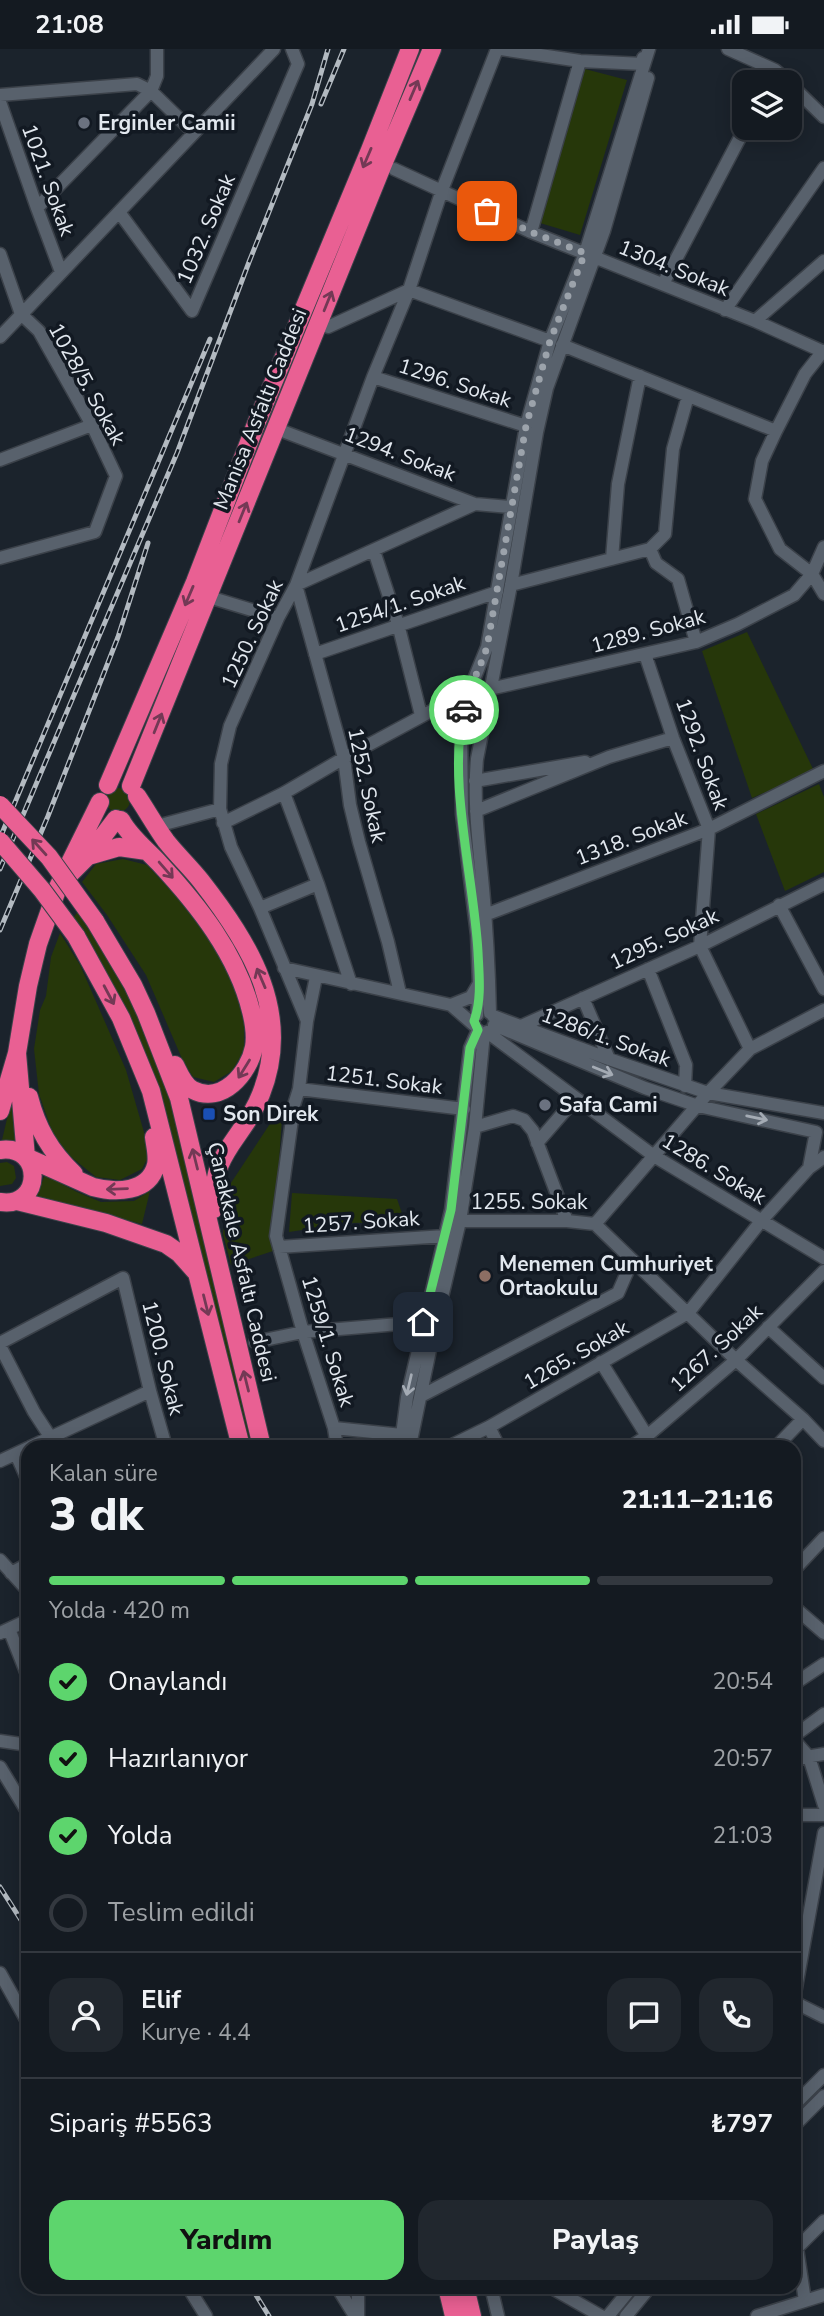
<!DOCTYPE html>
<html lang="tr">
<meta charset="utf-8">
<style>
:root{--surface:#141a21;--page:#21272e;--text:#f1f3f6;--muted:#9da1a5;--line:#33383f;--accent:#5dd56d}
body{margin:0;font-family:"Nunito Sans",sans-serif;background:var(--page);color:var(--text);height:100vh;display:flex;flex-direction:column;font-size:26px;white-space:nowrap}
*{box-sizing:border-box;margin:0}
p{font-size:23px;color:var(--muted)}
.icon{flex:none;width:38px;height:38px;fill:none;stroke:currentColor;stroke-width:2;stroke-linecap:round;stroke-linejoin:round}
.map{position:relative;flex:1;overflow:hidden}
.side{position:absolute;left:21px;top:1391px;width:780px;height:854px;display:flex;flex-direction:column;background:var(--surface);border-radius:21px;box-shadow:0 4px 18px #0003,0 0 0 2px var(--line)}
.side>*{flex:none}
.tools{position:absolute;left:732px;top:21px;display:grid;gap:14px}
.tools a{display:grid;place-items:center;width:70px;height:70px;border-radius:14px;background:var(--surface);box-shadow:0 4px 18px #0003,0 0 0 2px var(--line);font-size:35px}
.pin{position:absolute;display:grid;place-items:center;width:60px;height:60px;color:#fff;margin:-30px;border-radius:14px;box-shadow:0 4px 10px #0006}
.courier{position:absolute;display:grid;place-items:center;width:70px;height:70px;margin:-35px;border:5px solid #5dd56d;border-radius:50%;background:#fff;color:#222;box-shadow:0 2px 9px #0007}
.headline em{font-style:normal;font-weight:800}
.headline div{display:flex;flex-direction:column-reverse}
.headline{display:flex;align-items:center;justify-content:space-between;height:119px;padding:0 28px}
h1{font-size:46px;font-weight:800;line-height:52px}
.bar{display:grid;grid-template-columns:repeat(4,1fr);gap:10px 7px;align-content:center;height:84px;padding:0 28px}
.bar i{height:9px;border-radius:5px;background:var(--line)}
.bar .current{background:var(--accent)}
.bar p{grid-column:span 4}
.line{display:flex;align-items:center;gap:18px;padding:0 28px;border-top:2px solid var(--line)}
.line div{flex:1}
.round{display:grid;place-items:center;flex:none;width:74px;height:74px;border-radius:21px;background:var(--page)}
ol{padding:0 28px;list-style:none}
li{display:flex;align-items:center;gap:21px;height:77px}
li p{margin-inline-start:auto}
li .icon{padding:7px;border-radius:50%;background:var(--accent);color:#111;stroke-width:4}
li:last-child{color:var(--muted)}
li i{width:38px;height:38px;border:4px solid var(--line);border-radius:50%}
.primary-button{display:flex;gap:14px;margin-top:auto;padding:14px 28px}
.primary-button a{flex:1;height:80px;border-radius:21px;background:var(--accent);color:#111;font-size:28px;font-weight:800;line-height:80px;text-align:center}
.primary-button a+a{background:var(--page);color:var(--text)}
.status{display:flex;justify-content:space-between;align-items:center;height:49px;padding:0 35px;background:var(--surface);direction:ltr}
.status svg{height:19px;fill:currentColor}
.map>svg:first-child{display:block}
</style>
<div class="status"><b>21:08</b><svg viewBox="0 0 49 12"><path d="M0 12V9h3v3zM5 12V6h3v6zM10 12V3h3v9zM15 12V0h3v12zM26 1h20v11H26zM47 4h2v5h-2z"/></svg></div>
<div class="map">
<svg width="824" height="2267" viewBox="0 0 824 2267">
<rect width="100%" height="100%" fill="#1b232c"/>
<path fill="#26370a" d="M585,20L627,31L580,186L540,174Z
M747,583L814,722L752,749L702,602Z
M819,735L824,748V823L785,842L756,765Z
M106 751a12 12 0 1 1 24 0a12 12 0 1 1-24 0Z
M123,810L147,816L175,846L211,892L233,933L244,974V1001L232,1022L214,1033L193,1028L183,1012L146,926L107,866L82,833L96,815Z
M79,861L101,895L141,973L165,1031L192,1135L252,1398H248L185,1148L73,869Z
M60,884L80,916L126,1021L150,1104L142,1120L120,1131L96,1128L71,1108L53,1085L39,1045L34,1000L40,961L46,947L51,908Z
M15,1036L21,1098L2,1091Z
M283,1055L274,1184L276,1201L231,1216L223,1185L227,1140Z
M7,1113L14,1117L16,1129L12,1135L0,1137V1114Z
M45,1126L77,1143L101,1153L134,1152L150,1142L142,1175L64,1155L35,1150Z
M292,1144L397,1150L405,1173L348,1174L289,1183Z"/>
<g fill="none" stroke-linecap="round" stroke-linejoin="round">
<g stroke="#3b4149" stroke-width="15">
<path id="minor" d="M501,0L580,12L644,15L643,9
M728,0L775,21L789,33
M789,34L824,68
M0,46L137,35L151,42L157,27V0
M0,53L37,159L61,223
M394,120L531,183L755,272L824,303
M37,159L151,42L193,83
M119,163L192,262L298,15L292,0
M531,183L580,12
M0,205L21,265L39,282L92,376L116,427L95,483L0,509
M663,235L745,79
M725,261L824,119
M755,272L824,212
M328,278L409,241L550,292
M0,288L274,0
M562,296L776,382
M823,302L805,325L776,382L762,412L755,450L780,500L812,525L824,545
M373,328L526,377
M277,380L475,455L510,458
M0,411L92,376
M650,500L665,485L673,400L688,347
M374,502L398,575L421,666
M612,510L618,435L640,327
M296,536L344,709L350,756L359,793L388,893L400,944
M296,536L475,455
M511,536L650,500L656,514L678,530L696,593
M209,548L278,569
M315,605L497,543
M475,732L585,713
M476,762L609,708L673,689
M223,774L284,744L344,709L450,652L468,645L696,593L738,575L794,546L812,525L824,498
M157,777L220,760
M318,835L351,935
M779,856L824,940
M260,859L318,835L284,744
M485,866L709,780L824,722
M284,919L451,956L474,976
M648,920L686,1016L685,1037
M316,928L307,972L299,1040L294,1056L276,1187L303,1283L334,1379L337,1398
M583,949L609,1010
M451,956L471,948L478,936
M490,964C489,922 487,881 483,839C479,796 473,753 477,710L511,536L537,383L547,339L604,182L648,29
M477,966L479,935L477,886L462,765L461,675L468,645L487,598L526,377L550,292L585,204L649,0
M493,967L609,1010L708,1044L824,1064
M307,972L260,859L231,798L220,760L221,715L230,677L278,569L296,536L373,328L409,241L442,141L497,0
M494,976L645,1039L698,1057L816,1083L809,1119
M519,978L700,897L824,835
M487,983L654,1107L824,1209
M750,1000L824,961
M299,1040L464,1060
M475,1078L513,1067L524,1071L533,1082L567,1172
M537,1094L576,1049
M460,1172H567L595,1175L708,1044L750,1000L700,897L709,780L673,689L645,605
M595,1175L736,1311L803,1370L824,1392
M279,1198L445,1187
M768,1278L824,1329
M255,1293L303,1283L423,1273
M0,1294L123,1229L150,1342L166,1398
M0,1297L34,1363L51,1389
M601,1313L647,1387
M421,1347L618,1244L632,1212
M489,1378L499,1398
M334,1379L402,1386
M30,1398L150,1342
M404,1398L402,1386L407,1348L451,1161L470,999L478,981
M406,1398L412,1387L434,1282L460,1172L475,1078L484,984
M448,1398L489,1378L688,1264L762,1171L809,1119L824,1108
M630,1398L647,1387L736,1311L824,1222
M776,1398L803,1370
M16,1405L28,1432
M0,1412L28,1399
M0,1511L28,1542
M794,1521L824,1489
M11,1524L28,1515
M794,1558L824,1584
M9,1580L28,1628
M0,1584L28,1571
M794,1635L824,1615
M794,1687L824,1665
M794,1691L809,1708L824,1756
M0,1692L28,1696
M794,1710L824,1705
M0,1718L28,1764
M794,1766H824
M0,1924L28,1974
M794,1950L824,1784
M794,1953L824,1968
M794,2056L824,2026
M794,2077L824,2047
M188,2238L206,2267
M337,2238L355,2267
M358,2238V2267
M491,2238L498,2267
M550,2238L601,2267
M805,2252L797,2199L824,2172
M608,2267L632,2238
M626,2267L650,2238
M757,2267L824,2246"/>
</g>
<g stroke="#3b4149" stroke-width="20">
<path id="highway" d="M108,736L195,533L256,375L370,101L410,0
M131,737L383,115L432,0
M137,747C147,762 156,778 166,792C177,806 190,818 201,832C250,895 293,964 261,1045C243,1092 210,1101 214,1160
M121,771C130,788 146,800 159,814C198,856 237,905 251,962C254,974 256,986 254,998C249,1024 222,1056 193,1041C184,1037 179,1024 175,1016
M88,807L119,798L147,802
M70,825L88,807L116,770
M95,872L133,936L146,964L179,1049L262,1398
M76,887L121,969L151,1042L241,1398
M17,1004L26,1108L93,1138C115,1144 149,1144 156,1116C158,1107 155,1097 154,1088
M29,1048C37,1079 50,1102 74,1125
M0,1062L17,1004L28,937L38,895L58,838L100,753
M0,1101C44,1095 43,1160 0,1153
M17,1152L106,1174L166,1195L179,1204L195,1222
M447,2238L454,2267
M465,2238L472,2267"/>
</g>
<use href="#minor" stroke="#58616c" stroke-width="12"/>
<use href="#highway" stroke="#e96093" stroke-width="18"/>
<g stroke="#b3bac1" stroke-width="5">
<path id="rail" d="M321,55L344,0
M0,789L210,290
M0,820L177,404L249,213L312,55L328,0
M0,881L48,767L118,588L148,494
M0,1838L28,1882
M251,2238L269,2267"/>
</g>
<use href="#rail" stroke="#121922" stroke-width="2.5" stroke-dasharray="8" stroke-linecap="butt"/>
<g stroke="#3b4149" stroke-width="20" stroke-linecap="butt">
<path id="highway-bridge" d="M0,756L49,808L95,872
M0,792L42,841L76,887"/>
</g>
<use href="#highway-bridge" stroke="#e96093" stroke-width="18"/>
</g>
<defs><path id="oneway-shaft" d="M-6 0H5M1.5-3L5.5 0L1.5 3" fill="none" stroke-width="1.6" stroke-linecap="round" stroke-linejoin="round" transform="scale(1.75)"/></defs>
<g stroke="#733955">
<use href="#oneway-shaft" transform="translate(414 41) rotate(-67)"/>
<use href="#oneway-shaft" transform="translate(367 109) rotate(113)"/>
<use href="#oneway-shaft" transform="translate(328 252) rotate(-68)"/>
<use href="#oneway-shaft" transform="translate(243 463) rotate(-68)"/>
<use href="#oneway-shaft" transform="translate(189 547) rotate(113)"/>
<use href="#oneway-shaft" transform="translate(158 674) rotate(-68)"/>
<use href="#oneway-shaft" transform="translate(39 798) rotate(-132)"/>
<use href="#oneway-shaft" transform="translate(166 821) rotate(49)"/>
<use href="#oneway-shaft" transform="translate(261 929) rotate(-113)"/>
<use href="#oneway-shaft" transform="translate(109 946) rotate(62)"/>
<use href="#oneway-shaft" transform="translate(244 1020) rotate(122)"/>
<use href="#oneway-shaft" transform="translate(195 1110) rotate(-104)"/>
<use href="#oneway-shaft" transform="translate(117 1140) rotate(178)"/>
<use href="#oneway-shaft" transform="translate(206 1256) rotate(76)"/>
<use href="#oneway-shaft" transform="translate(246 1332) rotate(-104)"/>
</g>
<g stroke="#a4abb4">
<use href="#oneway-shaft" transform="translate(603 1022) rotate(22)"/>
<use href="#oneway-shaft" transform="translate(757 1069) rotate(12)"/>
<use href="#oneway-shaft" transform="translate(409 1336) rotate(103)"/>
</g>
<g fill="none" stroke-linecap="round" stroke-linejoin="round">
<path stroke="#9ca3ab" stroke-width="7" stroke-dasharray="0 12.6" d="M464,661C469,639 480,619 487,598L526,377L550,292L585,204L531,183L487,162"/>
<path stroke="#5dd56d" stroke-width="9" d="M423,1273L451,1161L470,999L478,981L474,972C482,951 479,925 478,903C474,830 447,730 464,661"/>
</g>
<g fill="#6b7280" stroke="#121922" stroke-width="2.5">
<circle cx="84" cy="74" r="7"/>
<circle cx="545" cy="1056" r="7"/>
</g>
<rect fill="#1a4fb4" stroke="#121922" stroke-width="2.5" x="202" y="1058" width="14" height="14" rx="3.5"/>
<circle fill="#8d6e63" stroke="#121922" stroke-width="2.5" cx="485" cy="1227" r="7"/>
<g text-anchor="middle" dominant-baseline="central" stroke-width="7" stroke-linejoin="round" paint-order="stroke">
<g font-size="21" font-weight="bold" fill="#e2e8ef" stroke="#121922" text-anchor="start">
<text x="98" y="74">Erginler Camii</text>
<text x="559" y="1056">Safa Cami</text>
<text x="223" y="1065">Son Direk</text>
<text x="499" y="1215">Menemen Cumhuriyet<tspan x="499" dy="24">Ortaokulu</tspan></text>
</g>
<g font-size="21" fill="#e2e8ef" stroke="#121922">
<text transform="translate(48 131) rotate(70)">1021. Sokak</text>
<text transform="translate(206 180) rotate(-67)">1032. Sokak</text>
<text transform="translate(674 219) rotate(22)">1304. Sokak</text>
<text transform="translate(455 334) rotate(18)">1296. Sokak</text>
<text transform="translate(87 335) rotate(61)">1028/5. Sokak</text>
<text transform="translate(260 360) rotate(-68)">Manisa Asfaltı Caddesi</text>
<text transform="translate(400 405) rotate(21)">1294. Sokak</text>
<text transform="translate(400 555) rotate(-19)">1254/1. Sokak</text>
<text transform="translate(648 582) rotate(-15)">1289. Sokak</text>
<text transform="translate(252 585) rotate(-65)">1250. Sokak</text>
<text transform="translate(702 705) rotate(70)">1292. Sokak</text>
<text transform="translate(367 736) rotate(78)">1252. Sokak</text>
<text transform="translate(631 789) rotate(-21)">1318. Sokak</text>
<text transform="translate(664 890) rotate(-25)">1295. Sokak</text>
<text transform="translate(606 988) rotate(20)">1286/1. Sokak</text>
<text transform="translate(384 1031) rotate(7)">1251. Sokak</text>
<text transform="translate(714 1120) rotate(31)">1286. Sokak</text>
<text x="529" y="1153">1255. Sokak</text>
<text transform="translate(361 1173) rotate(-4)">1257. Sokak</text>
<text transform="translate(242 1213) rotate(77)">Çanakkale Asfaltı Caddesi</text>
<text transform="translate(328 1292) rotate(73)">1259/1. Sokak</text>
<text transform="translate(716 1299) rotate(-43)">1267. Sokak</text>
<text transform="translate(576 1306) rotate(-30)">1265. Sokak</text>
<text transform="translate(163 1309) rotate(76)">1200. Sokak</text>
</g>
</g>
</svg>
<div class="tools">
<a><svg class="icon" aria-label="layers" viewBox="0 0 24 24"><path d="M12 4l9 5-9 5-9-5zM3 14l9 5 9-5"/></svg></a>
</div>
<div class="pin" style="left:487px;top:162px;background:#ea580c"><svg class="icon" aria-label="bag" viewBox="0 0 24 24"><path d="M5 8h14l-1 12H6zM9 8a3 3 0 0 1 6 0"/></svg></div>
<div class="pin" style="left:423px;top:1273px;background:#1f2937"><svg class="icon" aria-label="home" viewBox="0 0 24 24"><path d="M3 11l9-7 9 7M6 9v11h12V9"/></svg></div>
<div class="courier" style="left:464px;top:661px"><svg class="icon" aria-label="car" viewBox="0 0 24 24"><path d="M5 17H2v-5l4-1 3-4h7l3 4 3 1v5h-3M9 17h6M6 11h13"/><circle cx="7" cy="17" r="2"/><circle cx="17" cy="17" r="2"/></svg></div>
<section class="side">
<div class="headline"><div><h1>3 dk</h1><p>Kalan süre</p></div><em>21:11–21:16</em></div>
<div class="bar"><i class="current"></i><i class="current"></i><i class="current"></i><i></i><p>Yolda · 420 m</p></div>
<ol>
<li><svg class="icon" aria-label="check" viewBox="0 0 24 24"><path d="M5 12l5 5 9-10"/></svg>Onaylandı<p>20:54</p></li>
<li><svg class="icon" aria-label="check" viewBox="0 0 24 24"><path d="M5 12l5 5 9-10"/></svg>Hazırlanıyor<p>20:57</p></li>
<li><svg class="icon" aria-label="check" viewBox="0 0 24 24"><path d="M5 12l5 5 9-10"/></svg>Yolda<p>21:03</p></li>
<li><i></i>Teslim edildi</li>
</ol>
<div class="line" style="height:126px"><a class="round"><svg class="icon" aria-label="person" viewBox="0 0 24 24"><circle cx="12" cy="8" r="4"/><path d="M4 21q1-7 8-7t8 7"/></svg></a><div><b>Elif</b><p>Kurye · 4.4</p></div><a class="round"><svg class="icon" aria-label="chat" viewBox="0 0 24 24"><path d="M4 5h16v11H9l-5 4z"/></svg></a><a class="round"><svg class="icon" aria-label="phone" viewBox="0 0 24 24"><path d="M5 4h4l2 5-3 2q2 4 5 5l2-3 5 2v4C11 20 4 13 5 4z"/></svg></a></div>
<div class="line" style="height:91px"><div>Sipariş #5563</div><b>₺797</b></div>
<div class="primary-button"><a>Yardım</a><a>Paylaş</a></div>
</section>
</div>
